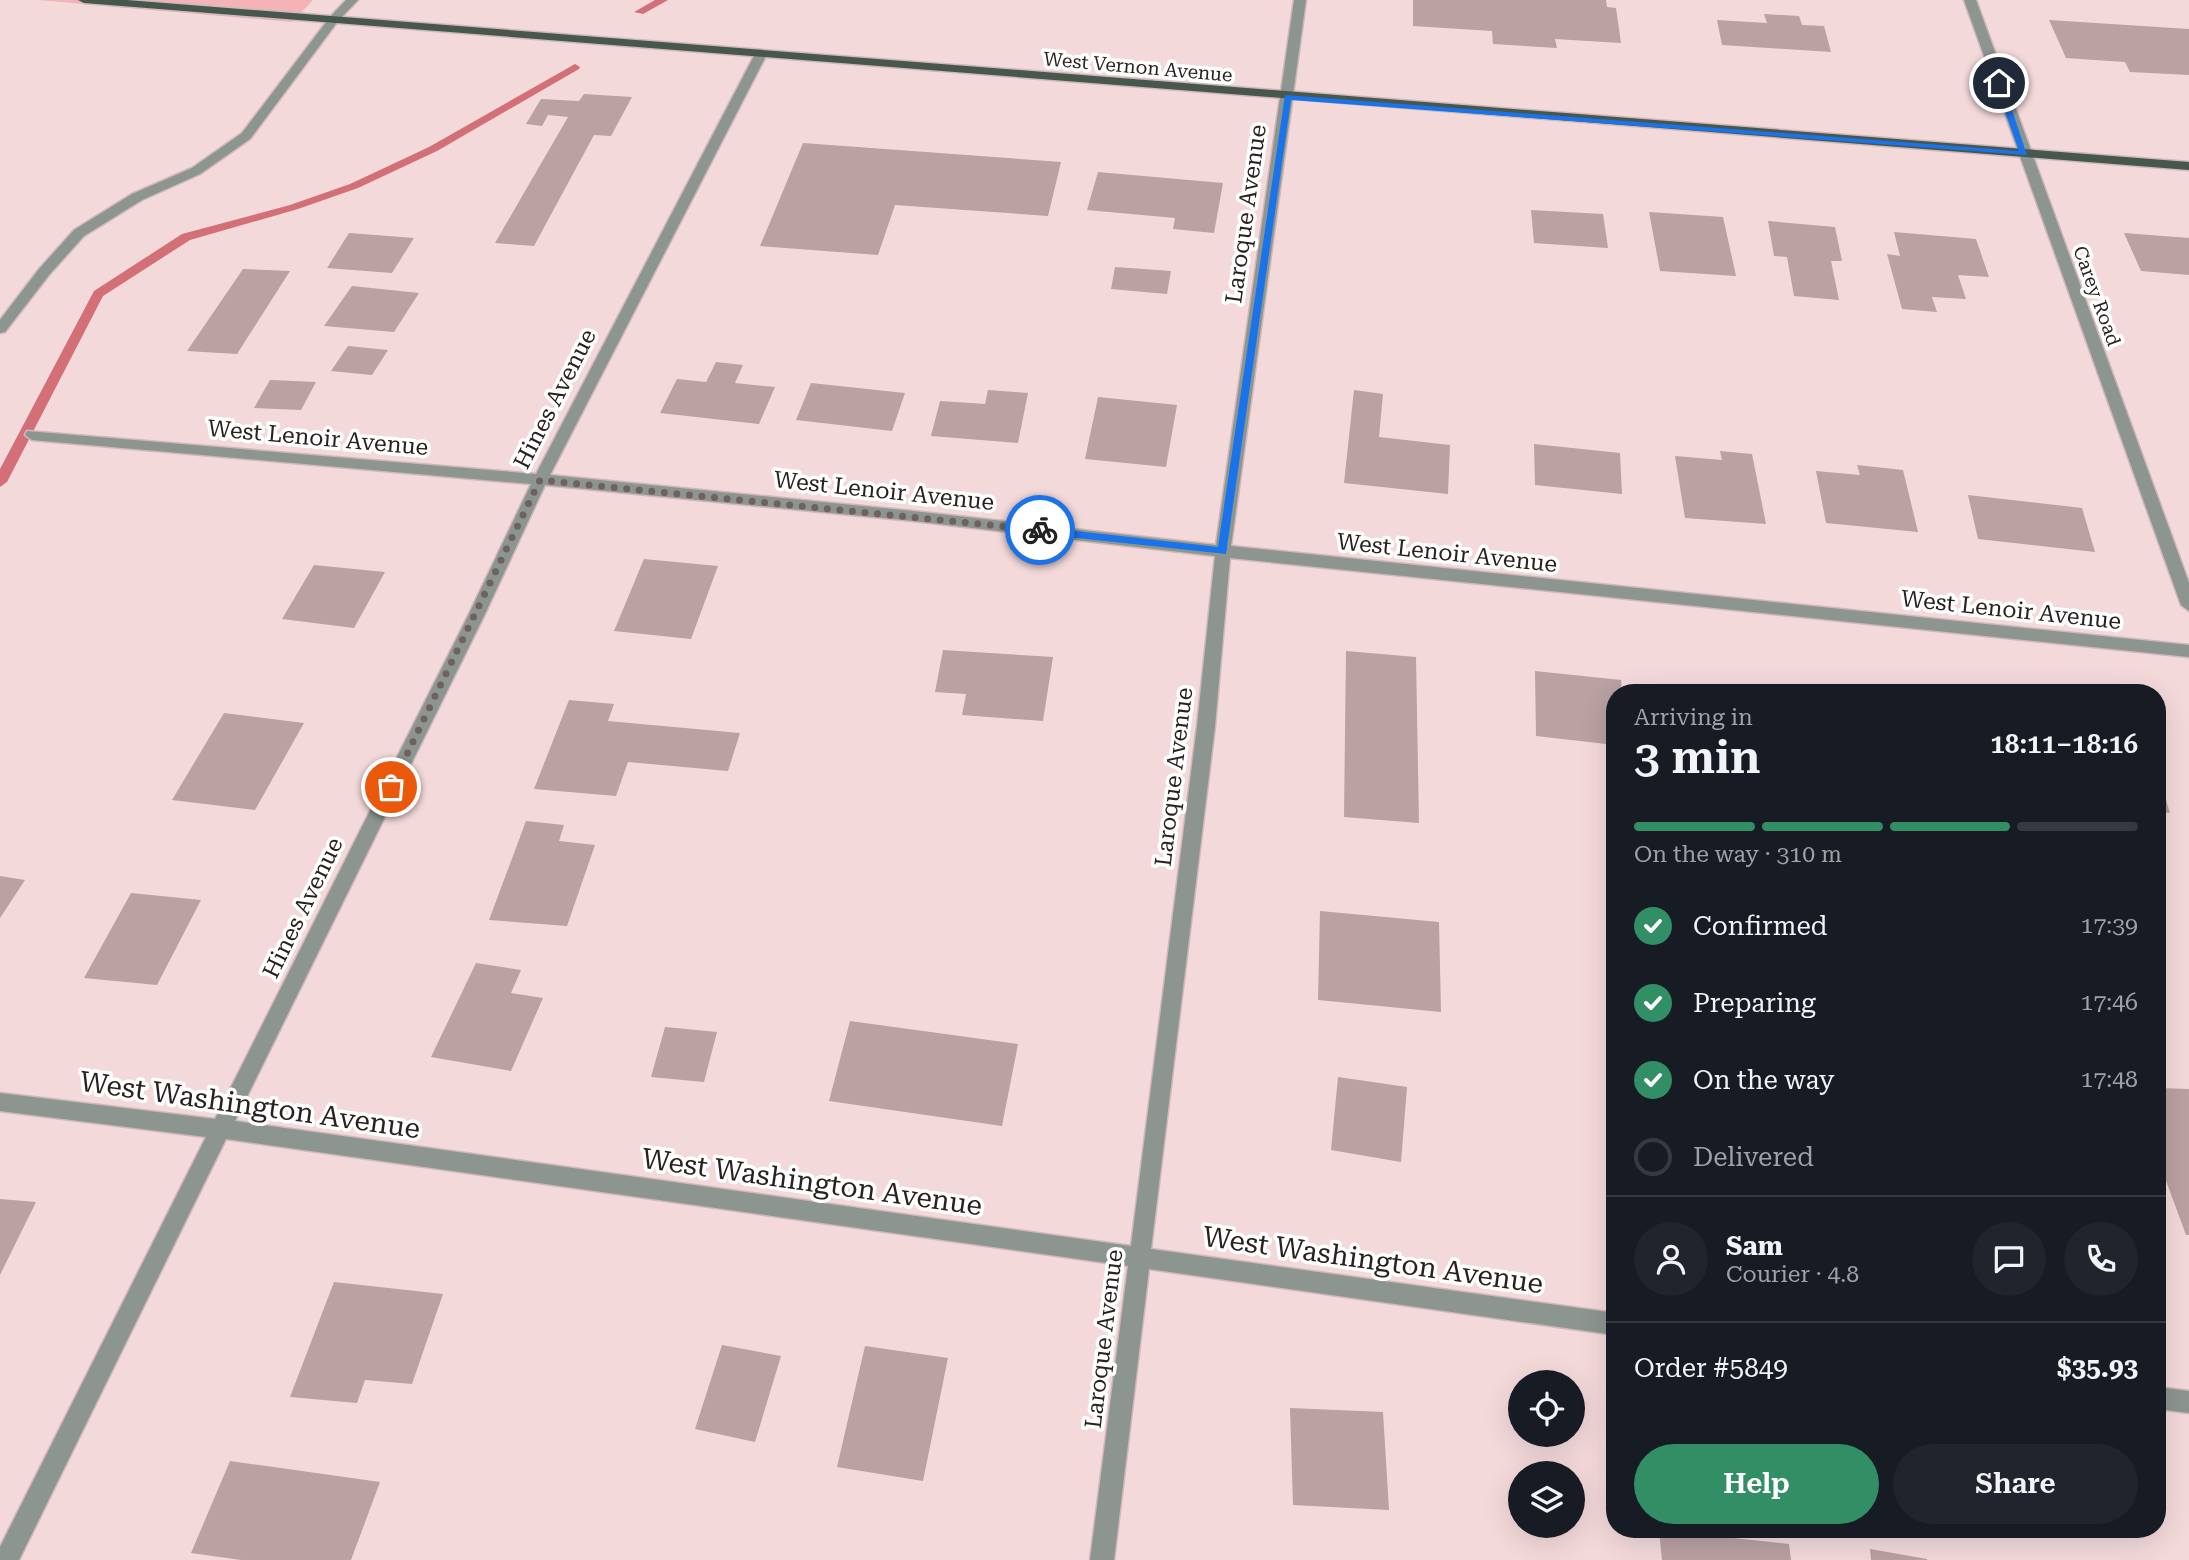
<!DOCTYPE html>
<meta charset="utf-8">
<style>
:root{--surface:#171b24;--page:#20242c;--text:#f1f3f6;--muted:#9ea1a6;--line:#363941;--accent:#328e65}
body{margin:0;font-family:"Roboto Serif",serif;background:var(--page);color:var(--text);height:100vh;display:flex;flex-direction:column;font-size:26px;white-space:nowrap}
*{box-sizing:border-box;margin:0}
p{font-size:23px;color:var(--muted)}
.icon{flex:none;width:38px;height:38px;fill:none;stroke:currentColor;stroke-width:2;stroke-linecap:round;stroke-linejoin:round}
.map{position:relative;flex:1;overflow:hidden}
.details{position:absolute;left:1606px;top:684px;width:560px;height:854px;display:flex;flex-direction:column;background:var(--surface);border-radius:28px;box-shadow:0 7px 28px #0002}
.details>*{flex:none}
.controls{position:absolute;left:1508px;top:1370px;display:grid;gap:14px}
.controls a{display:grid;place-items:center;width:77px;height:77px;border-radius:50%;background:var(--surface);box-shadow:0 7px 28px #0002;font-size:35px}
.pin{position:absolute;display:grid;place-items:center;width:60px;height:60px;color:#fff;margin:-30px;border:4px solid #fff;border-radius:50%;box-shadow:0 2px 7px #0007}
.courier{position:absolute;display:grid;place-items:center;width:70px;height:70px;margin:-35px;border:5px solid #1a73e8;border-radius:50%;background:#fff;color:#222;box-shadow:0 2px 9px #0007}
.head em{font-style:normal;font-weight:600}
.head div{display:flex;flex-direction:column-reverse}
.head{display:flex;align-items:center;justify-content:space-between;height:119px;padding:0 28px}
h1{font-size:46px;font-weight:600;line-height:52px}
.bar{display:grid;grid-template-columns:repeat(4,1fr);gap:10px 7px;align-content:center;height:84px;padding:0 28px}
.bar i{height:9px;border-radius:5px;background:var(--line)}
.bar .selected{background:var(--accent)}
.bar p{grid-column:span 4}
.line{display:flex;align-items:center;gap:18px;padding:0 28px;border-top:2px solid var(--line)}
.line div{flex:1}
.round{display:grid;place-items:center;flex:none;width:74px;height:74px;border-radius:37px;background:var(--page)}
ol{padding:0 28px;list-style:none}
li{display:flex;align-items:center;gap:21px;height:77px}
li p{margin-inline-start:auto}
li .icon{padding:7px;border-radius:50%;background:var(--accent);color:#fff;stroke-width:4}
li:last-child{color:var(--muted)}
li i{width:38px;height:38px;border:4px solid var(--line);border-radius:50%}
.primary-button{display:flex;gap:14px;margin-top:auto;padding:14px 28px}
.primary-button a{flex:1;height:80px;border-radius:42px;background:var(--accent);color:#fff;font-size:28px;font-weight:600;line-height:80px;text-align:center}
.primary-button a+a{background:var(--page);color:var(--text)}
.map>svg:first-child{display:block}
</style>
<div class="map">
<svg width="2189" height="1560" viewBox="0 0 2189 1560">
<rect width="100%" height="100%" fill="#f4d9da"/>
<path fill="#f4b3b6" d="M38,0H313L292,22Z"/>
<g fill="none" stroke-linecap="round" stroke-linejoin="round">
<path fill="#d26f77" fill-rule="evenodd" d="M655,0H668L643,14L634,12Z
M575,64L580,67L579,69L437,151L358,188L298,209L190,240L103,296L7,482L0,487V469L94,291L182,234L290,205L350,184L429,147Z"/>
</g>
<path fill="#baa1a2" d="M1413,0H1606L1607,7L1616,8L1621,43L1555,39L1557,48L1493,44L1492,31L1413,26Z
M1764,14L1799,16L1802,25L1824,26L1831,52L1722,45L1717,20L1767,23Z
M2049,20L2189,29V75L2130,72L2125,62L2066,58Z
M584,94L632,97L611,136L594,135L534,246L495,243L568,117L548,115L542,126L526,124L541,99L579,101Z
M803,143L1061,162L1048,216L895,205L878,255L760,246Z
M1098,172L1223,183L1214,233L1173,229L1175,218L1087,210Z
M1531,210L1603,214L1608,248L1534,243Z
M1649,212L1723,217L1736,276L1660,271Z
M1768,221L1835,227L1842,261H1831L1839,300L1794,296L1787,257L1774,256Z
M1894,232L1976,239L1989,277L1958,275L1966,299L1932,297L1937,312L1902,309L1887,254L1900,256Z
M349,233L414,238L392,273L327,268Z
M2124,233L2189,238V275L2141,271Z
M1115,267L1171,271L1167,294L1111,289Z
M243,269L290,271L237,354L187,351Z
M352,286L419,293L394,332L324,326Z
M348,346L388,350L372,375L331,371Z
M716,362L743,365L735,383L775,387L759,424L660,413L677,379L706,382Z
M270,380L316,382L301,410L254,408Z
M811,383L905,393L892,431L796,420Z
M988,390L1028,393L1018,443L931,436L940,401L985,404Z
M1354,390L1383,394L1379,437L1450,445L1448,494L1344,483Z
M1098,397L1177,405L1166,467L1085,459Z
M1534,444L1620,453L1622,494L1535,485Z
M1720,451L1752,454L1766,524L1685,518L1675,456L1722,460Z
M1857,465L1903,470L1918,532L1826,523L1816,471L1860,475Z
M1968,495L2082,508L2095,552L1978,539Z
M644,559L718,566L691,639L614,631Z
M314,565L385,572L354,628L282,619Z
M943,650L1053,657L1043,721L962,715L966,694L935,692Z
M1346,651L1416,657L1419,823L1344,817Z
M1535,671L1621,680L1622,693H1615V745L1536,736Z
M569,700L614,704L608,721L740,733L728,771L628,762L616,796L534,789Z
M224,713L304,723L255,810L172,800Z
M2158,773L2170,813L2158,812Z
M526,821L564,825L559,841L595,845L567,926L489,920Z
M0,876L25,880L0,918Z
M131,893L201,900L157,985L84,978Z
M1320,911L1439,922L1441,1012L1318,1000Z
M476,963L521,970L511,993L543,998L511,1071L431,1057Z
M850,1021L1018,1044L1002,1126L829,1101Z
M665,1027L717,1032L704,1082L651,1077Z
M1338,1077L1407,1087L1401,1162L1331,1150Z
M2158,1088L2189,1089V1235H2186L2158,1159Z
M0,1199L36,1202L0,1275Z
M334,1282L443,1294L412,1384L365,1380L357,1403L290,1397Z
M722,1345L781,1356L755,1442L695,1429Z
M865,1346L948,1358L923,1481L837,1467Z
M1290,1408L1383,1412L1389,1510L1293,1505Z
M230,1461L380,1482L351,1560H241L191,1553Z
M1659,1530L1789,1544L1791,1560H1662Z
M1870,1549L1927,1559V1560H1871Z"/>
<g fill="none" stroke-linecap="round" stroke-linejoin="round">
<g stroke="#cfb8b9" stroke-width="3">
<path id="minor" d="M346,0H358L338,21L250,139L200,174L142,200L84,236L49,275L5,332L0,333V320L39,269L74,230L132,194L192,168L242,133L330,17Z
M1294,0H1306L1231,546L2189,645V657L1230,558L1215,726L1151,1249L1615,1313V1335L1149,1269L1114,1560H1090L1128,1266L226,1139L19,1560H0V1547L206,1137L0,1111V1093L215,1119L468,616L531,484L32,440L25,435L27,431L536,474L755,54L761,51L767,54L550,475L913,511L1216,545ZM545,485L913,521L1215,556L1197,726L1131,1246L235,1121L484,616Z
M1964,0H1976L2189,583V611L2181,605Z
M2158,1387L2189,1391V1413L2158,1409Z"/>
</g>
<g stroke="#cfb8b9" stroke-width="3">
<path id="major" d="M78,0H127L2189,162V170L84,3Z"/>
</g>
<use href="#minor" fill="#8c9590" fill-rule="evenodd"/>
<use href="#major" fill="#47574e" fill-rule="evenodd"/>
</g>
<path fill="#1a73e8" d="M1999,81L2003,83L2027,155L1291,100L1226,554L1040,534L1035,530L1040,527L1218,547L1285,95L2019,151L1995,83Z"/>
<g fill="none" stroke-linecap="round" stroke-linejoin="round">
<path stroke="#706161" stroke-width="7" stroke-dasharray="0 12.6" d="M391,787L540,480L1040,530"/>
</g>
<g text-anchor="middle" dominant-baseline="central" stroke-width="7" stroke-linejoin="round" paint-order="stroke">
<g font-size="19" fill="#292020" stroke="#fff">
<text transform="translate(1138 67) rotate(5)">West Vernon Avenue</text>
<text transform="translate(2097 296) rotate(70)">Carey Road</text>
</g>
<g font-size="23" fill="#292020" stroke="#fff">
<text transform="translate(1246 214) rotate(-82)">Laroque Avenue</text>
<text transform="translate(555 399) rotate(-63)">Hines Avenue</text>
<text transform="translate(318 438) rotate(5)">West Lenoir Avenue</text>
<text transform="translate(884 491) rotate(6)">West Lenoir Avenue</text>
<text transform="translate(1447 553) rotate(6)">West Lenoir Avenue</text>
<text transform="translate(2011 610) rotate(6)">West Lenoir Avenue</text>
<text transform="translate(1174 777) rotate(-83)">Laroque Avenue</text>
<text transform="translate(303 908) rotate(-64)">Hines Avenue</text>
<text transform="translate(1104 1339) rotate(-83)">Laroque Avenue</text>
</g>
<g font-size="28" fill="#292020" stroke="#fff">
<text transform="translate(250 1105) rotate(8)">West Washington Avenue</text>
<text transform="translate(812 1182) rotate(8)">West Washington Avenue</text>
<text transform="translate(1373 1260) rotate(8)">West Washington Avenue</text>
</g>
</g>
</svg>
<div class="controls">
<a><svg class="icon" aria-label="locate" viewBox="0 0 24 24"><circle cx="12" cy="12" r="6"/><path d="M12 2v4M12 18v4M2 12h4M18 12h4"/></svg></a>
<a><svg class="icon" aria-label="layers" viewBox="0 0 24 24"><path d="M12 4l9 5-9 5-9-5zM3 14l9 5 9-5"/></svg></a>
</div>
<div class="pin" style="left:391px;top:787px;background:#ea580c"><svg class="icon" aria-label="bag" viewBox="0 0 24 24"><path d="M5 8h14l-1 12H6zM9 8a3 3 0 0 1 6 0"/></svg></div>
<div class="pin" style="left:1999px;top:83px;background:#1f2937"><svg class="icon" aria-label="home" viewBox="0 0 24 24"><path d="M3 11l9-7 9 7M6 9v11h12V9"/></svg></div>
<div class="courier" style="left:1040px;top:530px"><svg class="icon" aria-label="bike" viewBox="0 0 24 24"><circle cx="6" cy="16" r="4"/><circle cx="18" cy="16" r="4"/><path d="M6 16l4-8h5l3 8M10 8l3 8H6M13 5h3"/></svg></div>
<section class="details">
<div class="head"><div><h1>3 min</h1><p>Arriving in</p></div><em>18:11–18:16</em></div>
<div class="bar"><i class="selected"></i><i class="selected"></i><i class="selected"></i><i></i><p>On the way · 310 m</p></div>
<ol>
<li><svg class="icon" aria-label="check" viewBox="0 0 24 24"><path d="M5 12l5 5 9-10"/></svg>Confirmed<p>17:39</p></li>
<li><svg class="icon" aria-label="check" viewBox="0 0 24 24"><path d="M5 12l5 5 9-10"/></svg>Preparing<p>17:46</p></li>
<li><svg class="icon" aria-label="check" viewBox="0 0 24 24"><path d="M5 12l5 5 9-10"/></svg>On the way<p>17:48</p></li>
<li><i></i>Delivered</li>
</ol>
<div class="line" style="height:126px"><a class="round"><svg class="icon" aria-label="person" viewBox="0 0 24 24"><circle cx="12" cy="8" r="4"/><path d="M4 21q1-7 8-7t8 7"/></svg></a><div><b>Sam</b><p>Courier · 4.8</p></div><a class="round"><svg class="icon" aria-label="chat" viewBox="0 0 24 24"><path d="M4 5h16v11H9l-5 4z"/></svg></a><a class="round"><svg class="icon" aria-label="phone" viewBox="0 0 24 24"><path d="M5 4h4l2 5-3 2q2 4 5 5l2-3 5 2v4C11 20 4 13 5 4z"/></svg></a></div>
<div class="line" style="height:91px"><div>Order #5849</div><b>$35.93</b></div>
<div class="primary-button"><a>Help</a><a>Share</a></div>
</section>
</div>
